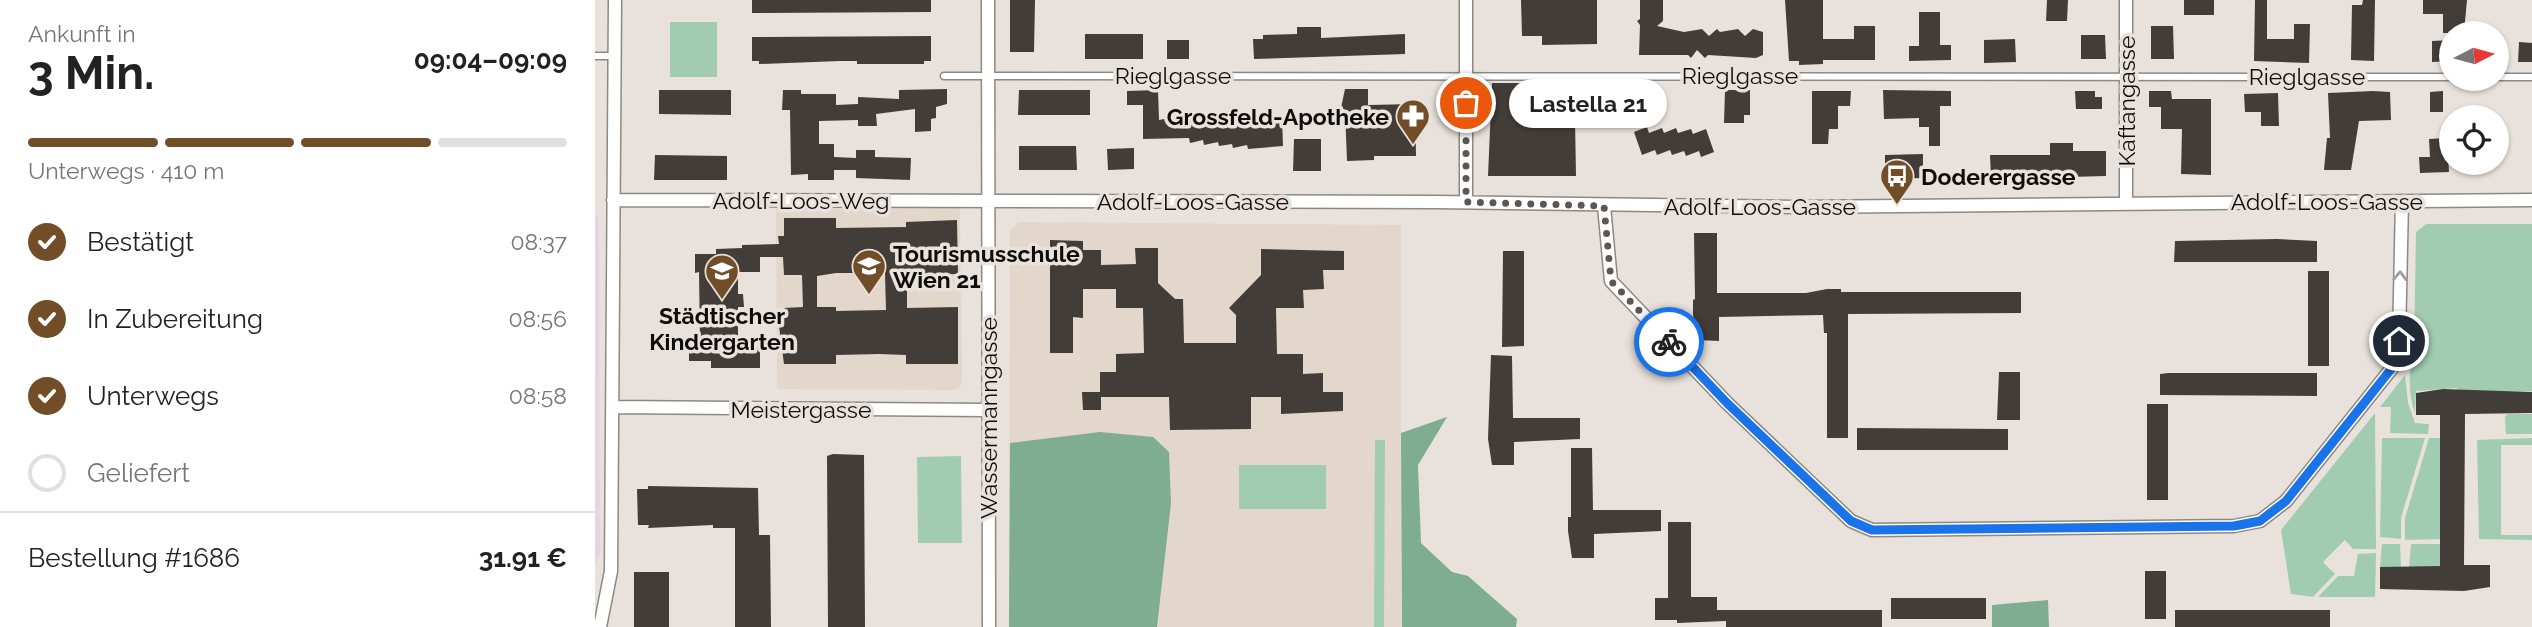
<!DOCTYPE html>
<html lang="de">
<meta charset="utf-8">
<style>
:root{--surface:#fff;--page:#f2f2f2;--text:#222;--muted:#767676;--line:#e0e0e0;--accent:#714e27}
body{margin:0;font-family:Raleway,sans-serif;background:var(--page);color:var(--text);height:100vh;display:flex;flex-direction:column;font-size:26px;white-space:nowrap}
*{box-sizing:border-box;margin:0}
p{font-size:23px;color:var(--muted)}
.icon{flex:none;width:38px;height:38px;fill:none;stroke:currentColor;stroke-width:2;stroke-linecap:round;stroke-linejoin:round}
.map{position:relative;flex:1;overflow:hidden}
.panel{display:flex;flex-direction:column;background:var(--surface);width:595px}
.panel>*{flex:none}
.needle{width:46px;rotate:84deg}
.tools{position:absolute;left:1844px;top:21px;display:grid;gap:14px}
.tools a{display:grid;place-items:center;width:70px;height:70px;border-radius:50%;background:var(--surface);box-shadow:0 2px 5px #0004;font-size:35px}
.pin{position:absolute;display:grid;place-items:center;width:60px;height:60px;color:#fff;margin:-30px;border:4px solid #fff;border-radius:50%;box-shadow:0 2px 7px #0007}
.courier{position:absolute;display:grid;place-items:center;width:70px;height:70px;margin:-35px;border:5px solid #1a73e8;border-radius:50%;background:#fff;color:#222;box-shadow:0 2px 9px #0007}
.bubble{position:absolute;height:49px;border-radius:24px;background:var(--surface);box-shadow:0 2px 5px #0004;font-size:23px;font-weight:700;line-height:49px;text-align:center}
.head em{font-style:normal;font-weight:700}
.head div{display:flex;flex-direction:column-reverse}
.head{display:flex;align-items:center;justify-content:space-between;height:119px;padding:0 28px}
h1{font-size:46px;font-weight:700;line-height:52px}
.bar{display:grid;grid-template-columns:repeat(4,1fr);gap:10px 7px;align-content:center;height:84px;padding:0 28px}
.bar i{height:9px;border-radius:5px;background:var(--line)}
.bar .on{background:var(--accent)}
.bar p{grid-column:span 4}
.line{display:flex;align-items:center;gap:18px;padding:0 28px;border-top:2px solid var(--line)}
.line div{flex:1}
ol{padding:0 28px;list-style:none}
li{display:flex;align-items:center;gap:21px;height:77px}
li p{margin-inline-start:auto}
li .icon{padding:7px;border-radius:50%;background:var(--accent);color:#fff;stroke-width:4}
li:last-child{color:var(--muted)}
li i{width:38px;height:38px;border:4px solid var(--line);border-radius:50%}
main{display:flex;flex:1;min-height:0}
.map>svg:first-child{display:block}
</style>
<main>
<section class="panel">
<div class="head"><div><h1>3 Min.</h1><p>Ankunft in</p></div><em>09:04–09:09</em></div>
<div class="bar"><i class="on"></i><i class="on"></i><i class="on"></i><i></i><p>Unterwegs · 410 m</p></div>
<ol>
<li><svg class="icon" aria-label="check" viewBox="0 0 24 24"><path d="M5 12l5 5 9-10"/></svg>Bestätigt<p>08:37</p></li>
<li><svg class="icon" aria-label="check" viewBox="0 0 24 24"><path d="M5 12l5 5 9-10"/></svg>In Zubereitung<p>08:56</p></li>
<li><svg class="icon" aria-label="check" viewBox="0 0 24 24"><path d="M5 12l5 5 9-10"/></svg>Unterwegs<p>08:58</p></li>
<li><i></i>Geliefert</li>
</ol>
<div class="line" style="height:91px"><div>Bestellung #1686</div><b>31.91 €</b></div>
</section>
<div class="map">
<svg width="1937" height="627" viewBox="0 0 1937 627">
<rect width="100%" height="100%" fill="#e9e2dc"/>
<path fill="#e7d3e2" d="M0,215H4L5,554L0,565Z"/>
<path fill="#e3d6cb" d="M365,205L367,384L360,390L182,389L181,206Z
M424,222L806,225V627H414L415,230Z"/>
<path fill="#a2ccb2" d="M75,22H122V77H75Z
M1831,224H1937V391L1863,392L1862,388L1821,391L1820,413C1813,393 1813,372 1819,351L1821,232Z
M1810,375L1813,403L1820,423L1834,424L1833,434L1795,433L1796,407H1785Z
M1780,413L1781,549H1758L1750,540L1728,562L1740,574L1718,597L1696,594L1686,530Z
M1913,414H1937V434H1911L1910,416Z
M1787,438H1830L1806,518V539L1785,537Z
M1834,438H1846L1847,539L1810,540V518Z
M1937,438V445H1906V535H1937V540L1884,539L1882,440Z
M780,440H790L789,627H779Z
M366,456L367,543H323L322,457Z
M644,465H731V509H644Z
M1787,544H1805L1806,567H1785Z
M1816,544H1847V567H1814Z
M1781,553L1780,597H1723L1743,576H1759L1763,554Z"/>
<path fill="#7ead92" d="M852,417L823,465L826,543L857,572L873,576L922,619L921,627H807L806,433Z
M505,432L558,437L574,452L576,503L562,627H414L415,443Z
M1453,600L1454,627H1397V605Z"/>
<path fill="#423d38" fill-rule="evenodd" d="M157,0H336V12L157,13Z
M415,0H440L439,52H415Z
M926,0H1002V44L947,45V36H927Z
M1045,0H1068V21L1062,26L1089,32L1107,29L1114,36L1122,29L1125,32L1143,29L1150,36L1158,29L1168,32V55L1161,58L1113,55L1110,58L1102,50L1096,58L1093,55H1044L1045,25L1042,21L1045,19Z
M1190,0H1228V39H1259V26H1280V60H1228V64L1204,65V61H1194Z
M1452,0H1473L1472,21H1451Z
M1589,0H1619V15H1589Z
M1660,0H1672V39H1699V24H1715L1714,63L1659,61Z
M1768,0H1780L1779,61L1756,60L1757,5H1767Z
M1828,0H1872L1869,33H1848V14H1828Z
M1324,12H1345V45H1356V60L1314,61V46H1324Z
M1556,26H1578L1579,59H1556Z
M702,27H726V38L810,34V54L659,59L658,39H668V35L702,34Z
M490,34H548V59H490Z
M1486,35H1510L1511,59H1486Z
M336,36V61H329V64H262V61H245L164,64V61H157V37Z
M1420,39L1421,62L1389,63V40Z
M572,40H594V59H572Z
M1857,40V61L1837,62V41Z
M1924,42L1937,43V62H1923Z
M897,83H934L935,92H1019V118L980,119L981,176H893Z
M352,89V104L341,107V118L336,119V131L320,132V109L281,114L282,126H263V120L224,121V144H239V157L261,158V150H280V157L316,158L315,180L261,178V170H239V180H213V174L196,175L195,110H187L188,90H206V94H241V105L263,104V97L304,99V90Z
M750,89H773V105L820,104L821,156H779V160L752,161L750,110L746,108Z
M64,90H136V115L64,114Z
M424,90H495V115H423Z
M563,90L564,120L589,115L590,119L604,116L605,121L618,118L619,123L647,122L648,126L675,120V117L687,116L688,146L653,149L652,145L638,148L637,144L624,146L623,142L609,145L608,140L595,143L594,138L548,139V105H532V91Z
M1130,90H1155V115H1149V123H1129Z
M1288,90L1356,91V106H1345V146H1334V127H1324V118L1289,119Z
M1217,91H1256L1255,106H1243V129H1234L1233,144H1217Z
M1480,91H1500V97H1507V109H1481Z
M1554,91H1576L1577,99H1616V175L1586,174L1587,129H1566V107H1554Z
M1778,91L1795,92L1796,120L1764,121L1756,170H1729L1732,138H1735L1733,93Z
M1848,91V112H1835V92Z
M1683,93L1684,126H1666V112H1650L1649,94Z
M1052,127L1054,133L1067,128L1069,133L1081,128L1083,133L1096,129L1098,134L1111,129L1119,152L1106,157L1104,151L1091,156L1089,151L1077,155L1075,150L1062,155L1060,150L1047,155L1039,132Z
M1852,138L1854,172L1825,173L1824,157H1835L1834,139Z
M699,139H726V171H698Z
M1455,143H1478V151H1511V176L1396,179L1395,155H1455Z
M424,146H481L482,170H424Z
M539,148V169L513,170L512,149Z
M1328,154V178L1290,179V155Z
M60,155L132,156V180H59Z
M189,218H241V228L311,227V222L362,220L363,274L312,275V308L363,307V364H311V355L284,354L241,355V364H189L184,326H189V308L208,307L207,275H189L188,257H165V272H143V294H148L149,307H143V343L165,342V368H116V361H94V342H105L104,272L100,273V254H121V249L147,248V245L184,244L183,236H189ZM241,273H290L291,310L241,311V307H222V276Z
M1099,233H1122V293H1211L1232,289H1246V292H1426V313L1253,314V438H1232V333H1229L1228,315L1124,317V341L1102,340L1098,314V300L1100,299Z
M1682,239L1722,241V262H1579L1580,241Z
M455,240L488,241V250H506V265L541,264L540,248H563V283L580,299H588L589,343H641V315L634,308L666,275V249L749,251V270H728L729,289L708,290L709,308H681L682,354H708V374L728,373V392H748V411L686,414V397H656V429L575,430L574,397H506V410H488L487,392H505V372H521V354L549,353L548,308H521V289H488V318L478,317V353H455Z
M908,251H929V346L907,347Z
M1713,271H1734V366H1713Z
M896,355L917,356L918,418H985V439L919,442V465H897L893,439Z
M1404,372H1425V420H1402Z
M1573,373H1722V396L1565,395V374Z
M1848,389L1937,392V413L1870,414L1869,565H1895V587L1869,591L1785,589V567L1845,566V415H1821V393Z
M1552,404H1573V500H1552Z
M1262,428L1413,429V450H1262Z
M976,448H997L998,510H1066V531L999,534V558H977L973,531V517H976Z
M238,454L269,455L270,627H233L232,456Z
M53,486L163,488L164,535H175L176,627H140V528H118V525L53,528L54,525H43L42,489H53Z
M1073,522H1096V597H1122V610H1287V627H1131V621L1082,623V620H1060V598H1073Z
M1550,571H1571V619H1550Z
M39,572H74V627H39Z
M1296,598H1391V619H1296Z
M1580,610H1735V627H1580Z"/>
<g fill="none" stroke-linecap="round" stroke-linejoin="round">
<g stroke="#8e8883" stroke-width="9">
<path id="service" d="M0,56H19
M349,76L1857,77
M1902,77H1937"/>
</g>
<g stroke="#8e8883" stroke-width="15">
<path id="minor" d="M393,0L394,627
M871,0V202
M1531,0V202
M18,200L841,202L1201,207L1937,200
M1009,206L1016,281L1132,403L1256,521L1277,530L1639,526L1665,521L1691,501L1797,368L1804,341L1807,201
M19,407L393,410
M5,627L16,571L20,0"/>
</g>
<use href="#service" stroke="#fff" stroke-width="6"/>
<use href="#minor" stroke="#fff" stroke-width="12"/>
</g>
<defs><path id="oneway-chevron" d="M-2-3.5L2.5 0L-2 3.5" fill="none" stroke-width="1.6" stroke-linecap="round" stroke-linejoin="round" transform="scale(1.75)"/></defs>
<use stroke="#9f9e9d" href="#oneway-chevron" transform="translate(1805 276) rotate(-89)"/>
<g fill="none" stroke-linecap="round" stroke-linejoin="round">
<path stroke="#5b5754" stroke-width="7" stroke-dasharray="0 12.6" d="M871,103V202L1009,206L1016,281L1074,342"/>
<path stroke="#1a73e8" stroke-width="9" d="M1074,342L1132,403L1256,521L1277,530L1639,526L1665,521L1691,501L1797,368L1804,341"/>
</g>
<defs>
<g id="pharmacy-pin" transform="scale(1.75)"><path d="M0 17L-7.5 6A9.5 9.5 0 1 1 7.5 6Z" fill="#714e27" stroke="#e9e2dc"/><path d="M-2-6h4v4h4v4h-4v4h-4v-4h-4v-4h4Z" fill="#fff"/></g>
<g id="bus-pin" transform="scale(1.75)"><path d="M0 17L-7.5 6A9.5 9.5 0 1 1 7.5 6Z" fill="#714e27" stroke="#e9e2dc"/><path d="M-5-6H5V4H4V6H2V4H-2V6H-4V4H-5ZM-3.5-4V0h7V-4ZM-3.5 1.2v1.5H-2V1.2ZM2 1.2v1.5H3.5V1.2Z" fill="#fff"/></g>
<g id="school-pin" transform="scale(1.75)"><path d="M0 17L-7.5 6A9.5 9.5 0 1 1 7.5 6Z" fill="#714e27" stroke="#e9e2dc"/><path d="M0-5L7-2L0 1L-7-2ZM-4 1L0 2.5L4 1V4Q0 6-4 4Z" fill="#fff"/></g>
</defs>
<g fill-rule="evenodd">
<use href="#pharmacy-pin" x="818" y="116"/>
<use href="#bus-pin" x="1302" y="176"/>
<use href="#school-pin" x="274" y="266"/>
<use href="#school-pin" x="127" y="271"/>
</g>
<g text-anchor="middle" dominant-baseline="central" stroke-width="7" stroke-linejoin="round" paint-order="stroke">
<g font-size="23" fill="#0e0c0b" stroke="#e9e2dc">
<text x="578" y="75">Rieglgasse</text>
<text x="1145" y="75">Rieglgasse</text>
<text x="1712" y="76">Rieglgasse</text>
<text transform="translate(1531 101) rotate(-90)">Kaftangasse</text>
<text x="206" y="200">Adolf-Loos-Weg</text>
<text x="598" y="201">Adolf-Loos-Gasse</text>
<text x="1732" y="201">Adolf-Loos-Gasse</text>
<text x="1165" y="206">Adolf-Loos-Gasse</text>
<text x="206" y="409">Meistergasse</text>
<text transform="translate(393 418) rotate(-90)">Wassermanngasse</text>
</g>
<g font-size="23" font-weight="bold" fill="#0e0c0b" stroke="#e9e2dc" text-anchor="start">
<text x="794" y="116" text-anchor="end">Grossfeld-Apotheke</text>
<text x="1326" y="176">Doderergasse</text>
<text x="298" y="253">Tourismusschule<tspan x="298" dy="26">Wien 21</tspan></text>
<text x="127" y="315" text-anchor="middle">Städtischer<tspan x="127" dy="26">Kindergarten</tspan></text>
</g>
</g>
</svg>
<div class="tools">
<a><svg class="needle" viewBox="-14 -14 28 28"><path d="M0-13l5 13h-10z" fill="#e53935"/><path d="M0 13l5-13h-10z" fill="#767676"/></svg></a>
<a><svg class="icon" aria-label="locate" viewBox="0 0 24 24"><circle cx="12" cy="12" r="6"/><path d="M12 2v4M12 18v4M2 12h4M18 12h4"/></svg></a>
</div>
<div class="pin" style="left:871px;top:103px;background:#ea580c"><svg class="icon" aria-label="bag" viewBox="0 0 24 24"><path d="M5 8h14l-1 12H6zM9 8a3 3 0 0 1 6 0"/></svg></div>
<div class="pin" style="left:1804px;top:341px;background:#1f2937"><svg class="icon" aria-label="home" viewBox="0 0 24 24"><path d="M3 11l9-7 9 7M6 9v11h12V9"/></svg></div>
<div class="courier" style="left:1074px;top:342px"><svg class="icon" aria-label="bike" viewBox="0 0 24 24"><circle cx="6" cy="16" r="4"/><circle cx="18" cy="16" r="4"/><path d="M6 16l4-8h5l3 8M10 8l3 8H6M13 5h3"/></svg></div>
<div class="bubble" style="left:914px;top:79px;width:158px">Lastella 21</div>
</div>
</main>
